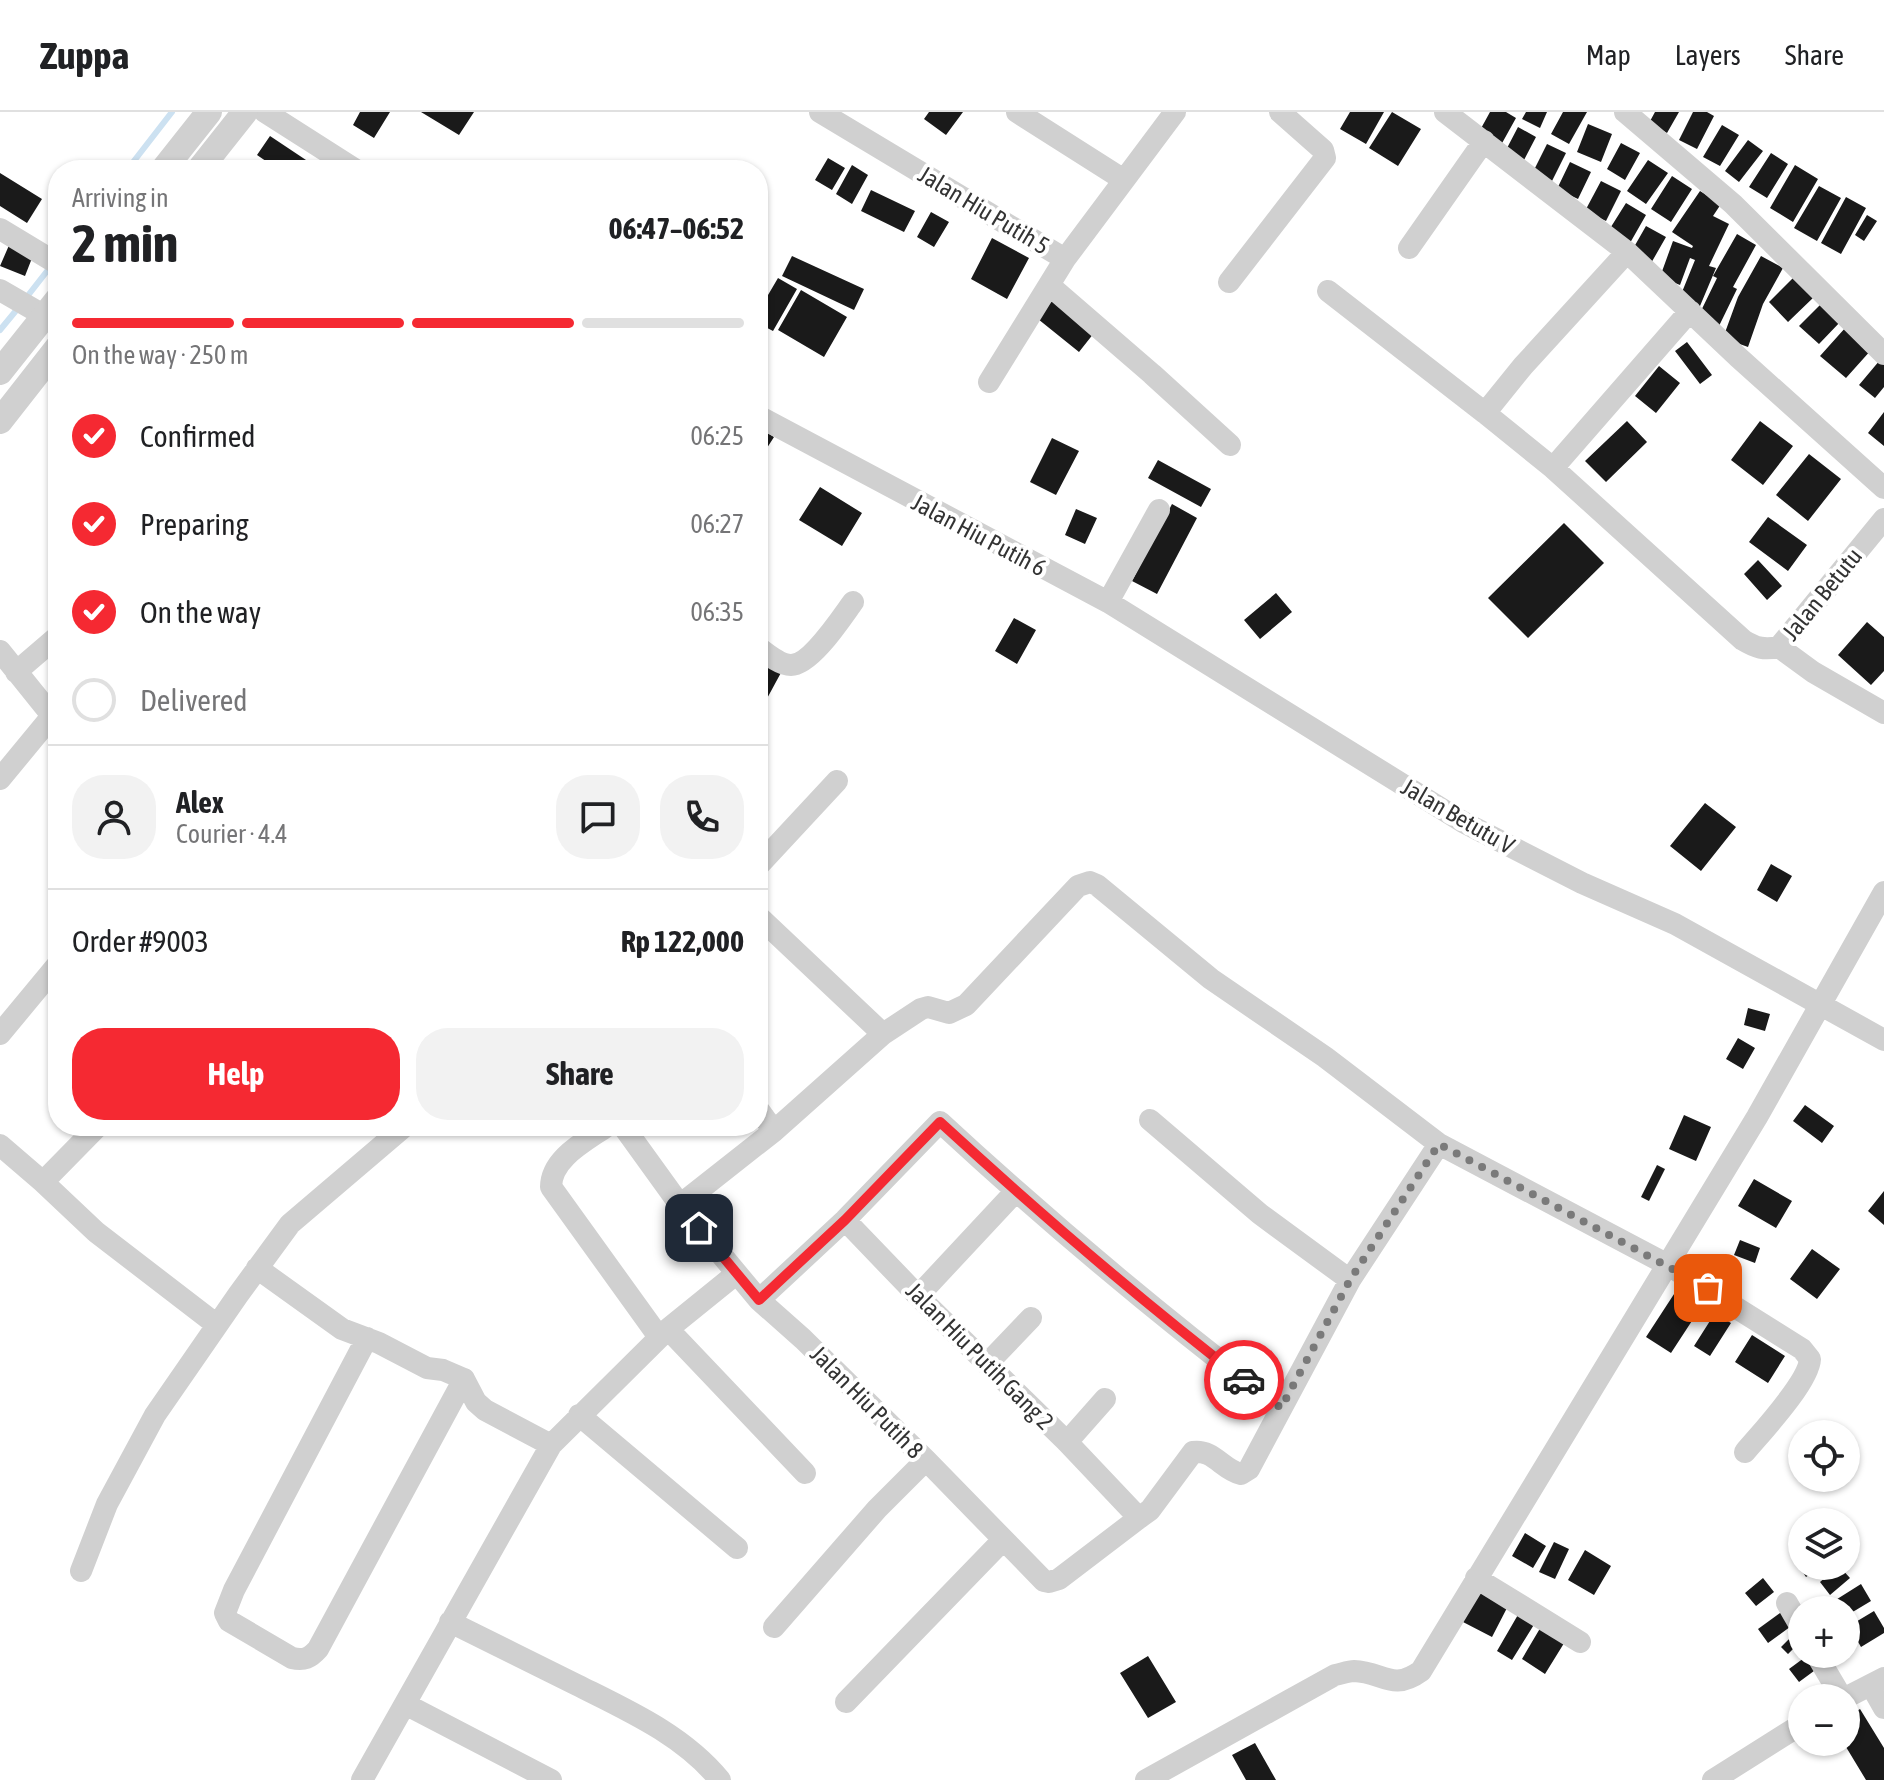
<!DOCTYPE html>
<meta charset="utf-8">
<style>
:root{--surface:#fff;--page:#f2f2f2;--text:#202124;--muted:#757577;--line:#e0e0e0;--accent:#f52932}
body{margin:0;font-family:"Asap Condensed",sans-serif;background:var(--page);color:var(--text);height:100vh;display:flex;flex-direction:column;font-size:30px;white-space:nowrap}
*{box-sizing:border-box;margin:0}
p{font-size:26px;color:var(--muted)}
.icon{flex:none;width:44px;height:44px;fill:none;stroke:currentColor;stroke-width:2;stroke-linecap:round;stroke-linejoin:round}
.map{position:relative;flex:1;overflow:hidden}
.details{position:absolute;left:48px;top:48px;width:720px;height:976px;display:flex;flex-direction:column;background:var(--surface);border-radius:32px;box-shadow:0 2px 6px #0004}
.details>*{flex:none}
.fabs{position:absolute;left:1788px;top:1308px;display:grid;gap:16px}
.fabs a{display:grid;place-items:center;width:72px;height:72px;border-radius:50%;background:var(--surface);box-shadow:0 2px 6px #0004;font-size:40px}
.pin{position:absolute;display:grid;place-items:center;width:68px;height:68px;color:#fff;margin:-34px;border-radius:16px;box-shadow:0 4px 12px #0006}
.courier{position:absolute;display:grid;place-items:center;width:80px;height:80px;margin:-40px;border:6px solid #f52932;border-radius:50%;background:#fff;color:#222;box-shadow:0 2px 10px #0007}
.overview em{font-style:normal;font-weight:700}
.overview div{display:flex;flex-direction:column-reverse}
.overview{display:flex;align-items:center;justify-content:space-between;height:136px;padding:0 24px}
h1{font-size:52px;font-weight:700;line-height:60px}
.bar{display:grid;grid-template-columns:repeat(4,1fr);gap:12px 8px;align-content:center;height:96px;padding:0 24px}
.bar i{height:10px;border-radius:6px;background:var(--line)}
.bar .current{background:var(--accent)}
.bar p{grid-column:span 4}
.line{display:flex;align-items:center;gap:20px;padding:0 24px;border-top:2px solid var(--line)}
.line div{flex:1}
.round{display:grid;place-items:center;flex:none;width:84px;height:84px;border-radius:32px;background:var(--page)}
ol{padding:0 24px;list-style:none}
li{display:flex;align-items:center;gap:24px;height:88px}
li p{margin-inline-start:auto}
li .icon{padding:8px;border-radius:50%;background:var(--accent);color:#fff;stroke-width:4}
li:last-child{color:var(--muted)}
li i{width:44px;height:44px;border:4px solid var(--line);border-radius:50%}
.button{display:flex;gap:16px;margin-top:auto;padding:16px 24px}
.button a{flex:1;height:92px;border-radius:32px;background:var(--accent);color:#fff;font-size:32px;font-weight:700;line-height:92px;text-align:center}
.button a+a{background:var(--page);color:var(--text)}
header{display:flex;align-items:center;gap:48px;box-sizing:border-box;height:112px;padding:0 40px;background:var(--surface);border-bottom:2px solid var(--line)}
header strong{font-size:38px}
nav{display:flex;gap:44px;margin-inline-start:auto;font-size:28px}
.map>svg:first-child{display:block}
</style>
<header>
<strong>Zuppa</strong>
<nav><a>Map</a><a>Layers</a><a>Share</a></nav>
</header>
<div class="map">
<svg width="1884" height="1668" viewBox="0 0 1884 1668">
<rect width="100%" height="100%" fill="#fff"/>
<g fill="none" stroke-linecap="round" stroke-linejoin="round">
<path stroke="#cce1f1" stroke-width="6" d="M127,58L172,0
M26,186L51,154
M0,218L19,195"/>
</g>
<path fill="#1a1a1a" d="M360,0H390L374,26L353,13Z
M421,0H474L459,23Z
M929,0H963L946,23L924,7Z
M1350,0H1384L1366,32L1340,17Z
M1392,0L1421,17L1398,54L1369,36Z
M1490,0H1506L1516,6L1501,33L1479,20Z
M1526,0H1547L1540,16L1522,7Z
M1563,0H1587L1569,32L1551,22Z
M1655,0H1679L1667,21L1649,11Z
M1693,0H1707L1714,4L1697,37L1679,28Z
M1588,12L1612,22L1601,50L1577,40Z
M1722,13L1739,23L1720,54L1703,45Z
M1518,15L1536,25L1524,48L1506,38Z
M270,24L309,50L303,58H279L257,43Z
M1748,28L1763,39L1739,70L1725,59Z
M1621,31L1640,41L1625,68L1607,57Z
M1547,32L1566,41L1552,69L1533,60Z
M1771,41L1788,52L1767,86L1749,75Z
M828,46L845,56L832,78L815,68Z
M1648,48L1668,61L1646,92L1627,79Z
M1570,50L1591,60L1578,87L1557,77Z
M852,53L868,63L852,92L836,82Z
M1795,53L1818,67L1793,110L1770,96Z
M0,61L42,87L27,111L0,94Z
M1672,64L1692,77L1671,110L1651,97Z
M1601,69L1621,79L1606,109L1585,99Z
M1819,74L1841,86L1817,129L1794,116Z
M871,78L915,99L904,120L861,99Z
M1700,79L1721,92L1713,104L1729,112L1709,154L1716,156L1700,194L1680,185L1695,148L1690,146L1680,173L1660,165L1673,129L1692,136L1693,134L1672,120Z
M1846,85L1866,96L1841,142L1821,131Z
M1626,91L1646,103L1630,131L1609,118Z
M931,100L949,110L934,135L917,125Z
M1867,103L1877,109L1864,129L1855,123Z
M1646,114L1666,125L1650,153L1630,142Z
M1737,122L1756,133L1733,175L1737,177L1719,214L1698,205L1717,166L1713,164Z
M992,126L1029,146L1007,187L971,167Z
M10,131L34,141L25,164L0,154Z
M792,144L864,177L854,198L782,164Z
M1761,144L1783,156L1763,192L1748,235L1723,226L1738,185Z
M1795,164L1815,184L1788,210L1769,190Z
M778,166L797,177L773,219L758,211V200Z
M801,178L847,205L824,245L778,218Z
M1053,187L1094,221L1079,240L1038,207Z
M1823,190L1842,208L1819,232L1799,214Z
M1846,215L1872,237L1846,266L1820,244Z
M1687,230L1712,263L1700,272L1675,239Z
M1880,248L1884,252V275L1875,286L1859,273Z
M1659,254L1680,271L1656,301L1635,284Z
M1884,300V334L1868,321Z
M1627,309L1647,330L1606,370L1585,349Z
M1760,309L1793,334L1763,373L1731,348Z
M758,315L774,325L758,350Z
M1052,326L1079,339L1056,383L1030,370Z
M1809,342L1841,367L1808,409L1776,383Z
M1158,348L1211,377L1201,395L1148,366Z
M820,375L862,401L842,434L799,408Z
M1172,392L1197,406L1157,482L1132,469Z
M1076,397L1097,406L1085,432L1065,423Z
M1768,405L1807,433L1788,459L1749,430Z
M1564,411L1604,451L1528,526L1488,486Z
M1758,448L1782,474L1767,488L1744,462Z
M1276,481L1292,500L1260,527L1244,508Z
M1014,506L1036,518L1017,552L995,539Z
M1867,510L1884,525V559L1871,573L1838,543Z
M763,546L783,557L764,592L758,589V555Z
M1705,691L1736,715L1701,759L1670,734Z
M1771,752L1792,764L1777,790L1757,778Z
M1748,896L1770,902L1765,919L1744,913Z
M1738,926L1755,936L1743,957L1726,947Z
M1805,993L1834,1014L1822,1031L1793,1009Z
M1684,1003L1711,1015L1696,1049L1669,1037Z
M1657,1053L1665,1057L1649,1089L1641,1085Z
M1754,1067L1792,1089L1776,1116L1738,1094Z
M1884,1079V1113L1868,1099Z
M1740,1128L1760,1136L1755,1151L1734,1143Z
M1812,1137L1840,1157L1817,1187L1790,1167Z
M1676,1179L1701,1195L1671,1241L1646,1225Z
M1715,1201L1731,1211L1710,1244L1694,1234Z
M1752,1223L1785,1244L1768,1271L1735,1250Z
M1525,1421L1546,1434L1533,1456L1512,1444Z
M1554,1430L1569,1437L1555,1467L1539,1460Z
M1802,1437V1454H1822L1806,1465L1792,1444Z
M1585,1438L1611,1454L1594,1483L1568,1468Z
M1839,1454L1850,1466L1830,1483L1820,1470Z
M1763,1466L1774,1480L1756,1494L1745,1481Z
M1861,1472L1871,1489L1846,1504V1498H1840L1834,1489Z
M1478,1479L1508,1494L1492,1525L1463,1510Z
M1784,1498L1794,1512L1768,1531L1758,1517Z
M1874,1499L1884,1516V1521L1861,1535L1849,1514Z
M1519,1501L1535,1511L1512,1548L1497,1539Z
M1542,1513L1566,1528L1545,1562L1522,1547Z
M1796,1520L1802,1528L1788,1542L1781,1535Z
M1808,1543L1818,1556L1799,1570L1789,1557Z
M1148,1544L1176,1590L1148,1606L1120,1561Z
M1860,1597L1884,1636V1668H1866L1843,1630H1846V1606Z
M1255,1631L1276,1668H1246L1232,1643Z"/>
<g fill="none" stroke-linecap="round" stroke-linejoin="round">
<path stroke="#d0d0d0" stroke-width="22" d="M265,0L356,58
M820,0L1065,147L989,270
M1017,0L1124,68
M1445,0L1627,140L1738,245L1884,376
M1625,0L1733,92L1884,242
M0,117L58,152
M1409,136L1484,29
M1627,140L1523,254L1485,301L1553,356L1743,528C1756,536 1764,538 1779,535
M1065,147L1175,0
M1229,170L1325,46L1323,38L1280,0
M1049,173L1152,262L1230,333
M0,178L45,204
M1328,179L1485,301
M758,304L1108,490L1159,398
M1553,356L1690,199
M1884,407L1779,535L1813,560L1884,601
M1108,490L1463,710L1582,771L1675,812L1884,928
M758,535C767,542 780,553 791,553C811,553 842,505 853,490
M0,539L58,611
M16,560L58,524
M0,667L52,604
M758,754L837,669
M758,804L883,922
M0,922L58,852
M758,997L774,1019
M1150,1008L1260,1102L1350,1168
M607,1014C586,1029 551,1046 551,1075L659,1225
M623,1014L680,1093L759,1188L803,1227L926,1348L1044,1469L1049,1470L1059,1467L1139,1406
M0,1033L43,1070L98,1014
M43,1070L96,1120L217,1213
M680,1093L774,1019L883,922L921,897L928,895L949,901L966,893L1078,774L1090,770L1097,773L1211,867L1325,945L1439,1032L1668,1153L1802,1237L1810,1247C1809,1270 1761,1321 1745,1340
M845,1108L918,1184L1067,1330L1139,1406L1150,1398L1193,1340C1213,1337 1223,1358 1241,1362L1249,1357L1350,1168L1439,1032
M257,1156L342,1217L379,1231L427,1256L443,1258L464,1267L476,1290L485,1298L551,1333
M918,1184L1015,1080
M759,1188L845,1108L940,1010C1049,1111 1163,1206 1281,1296
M668,1217L805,1361
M367,1226L234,1478L225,1501L229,1509L292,1546C304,1549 310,1546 318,1537L464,1267
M987,1252L1031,1206
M579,1303L737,1436
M1067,1330L1105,1287
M81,1459L107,1392L155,1303L238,1183L290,1112L405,1014
M1476,1466L1580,1530
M1787,1491L1802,1517
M450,1510C492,1531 535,1552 577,1573C629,1599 683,1623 720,1668
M774,1515L877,1397L926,1348
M1816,1542L1842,1586
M1871,1573L1884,1596
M1845,1586L1884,1566
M846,1590L1003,1428
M405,1592L551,1668
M362,1668L551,1333L668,1217L736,1162
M1146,1668L1335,1563C1341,1562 1348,1559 1354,1559C1383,1560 1392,1580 1421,1559L1757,1005L1884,780
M1713,1668L1802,1612"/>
<path stroke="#d0d0d0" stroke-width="26" d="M163,58L209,0
M199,58L245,0
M0,260L58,187
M0,309L58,235"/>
</g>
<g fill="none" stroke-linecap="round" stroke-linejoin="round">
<path stroke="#7a7a7a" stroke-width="8" stroke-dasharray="0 14.4" d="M1244,1268L1281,1296L1350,1168L1439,1032L1708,1176"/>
<path stroke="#f52932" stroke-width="10" d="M699,1116L759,1188L845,1108L940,1010C1038,1100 1139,1187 1244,1268"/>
</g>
<g text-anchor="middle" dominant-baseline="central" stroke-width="8" stroke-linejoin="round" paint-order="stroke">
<g font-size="24" fill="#333" stroke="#fff">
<text transform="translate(984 98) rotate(31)">Jalan Hiu Putih 5</text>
<text transform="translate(979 423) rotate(28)">Jalan Hiu Putih 6</text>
<text transform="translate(1822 482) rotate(-51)">Jalan Betutu</text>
<text transform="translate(1458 704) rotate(30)">Jalan Betutu V</text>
<text transform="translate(980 1244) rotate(45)">Jalan Hiu Putih Gang 2</text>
<text transform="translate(867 1290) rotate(45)">Jalan Hiu Putih 8</text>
</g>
</g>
</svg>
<div class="fabs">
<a><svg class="icon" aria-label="locate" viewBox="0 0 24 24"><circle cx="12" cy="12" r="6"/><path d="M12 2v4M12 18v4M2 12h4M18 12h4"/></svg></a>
<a><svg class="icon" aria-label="layers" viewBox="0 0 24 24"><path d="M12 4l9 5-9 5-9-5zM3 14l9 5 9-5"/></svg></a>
<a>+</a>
<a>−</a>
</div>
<div class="pin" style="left:1708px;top:1176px;background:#ea580c"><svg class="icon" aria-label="bag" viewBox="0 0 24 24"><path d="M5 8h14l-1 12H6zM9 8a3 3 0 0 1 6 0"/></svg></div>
<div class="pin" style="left:699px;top:1116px;background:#1f2937"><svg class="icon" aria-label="home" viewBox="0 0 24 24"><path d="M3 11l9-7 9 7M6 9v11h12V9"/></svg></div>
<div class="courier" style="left:1244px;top:1268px"><svg class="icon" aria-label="car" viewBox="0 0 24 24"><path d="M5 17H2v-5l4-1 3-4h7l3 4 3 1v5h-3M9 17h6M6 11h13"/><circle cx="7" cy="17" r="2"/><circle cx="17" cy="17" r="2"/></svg></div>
<section class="details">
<div class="overview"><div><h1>2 min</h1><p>Arriving in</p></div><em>06:47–06:52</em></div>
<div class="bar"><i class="current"></i><i class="current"></i><i class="current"></i><i></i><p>On the way · 250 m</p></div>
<ol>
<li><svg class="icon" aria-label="check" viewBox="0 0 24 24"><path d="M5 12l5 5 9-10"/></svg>Confirmed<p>06:25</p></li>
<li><svg class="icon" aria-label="check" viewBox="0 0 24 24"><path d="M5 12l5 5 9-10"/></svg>Preparing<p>06:27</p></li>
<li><svg class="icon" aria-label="check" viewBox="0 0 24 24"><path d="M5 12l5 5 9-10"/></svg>On the way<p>06:35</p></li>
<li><i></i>Delivered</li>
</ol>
<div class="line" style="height:144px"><a class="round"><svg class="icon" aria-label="person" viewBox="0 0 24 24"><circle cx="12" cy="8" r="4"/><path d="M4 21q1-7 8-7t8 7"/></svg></a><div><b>Alex</b><p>Courier · 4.4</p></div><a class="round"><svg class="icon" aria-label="chat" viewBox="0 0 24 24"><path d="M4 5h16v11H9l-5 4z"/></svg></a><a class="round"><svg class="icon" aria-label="phone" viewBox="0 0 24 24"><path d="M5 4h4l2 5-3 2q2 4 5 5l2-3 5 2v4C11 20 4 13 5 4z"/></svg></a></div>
<div class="line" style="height:104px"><div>Order #9003</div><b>Rp 122,000</b></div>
<div class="button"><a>Help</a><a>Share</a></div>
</section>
</div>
